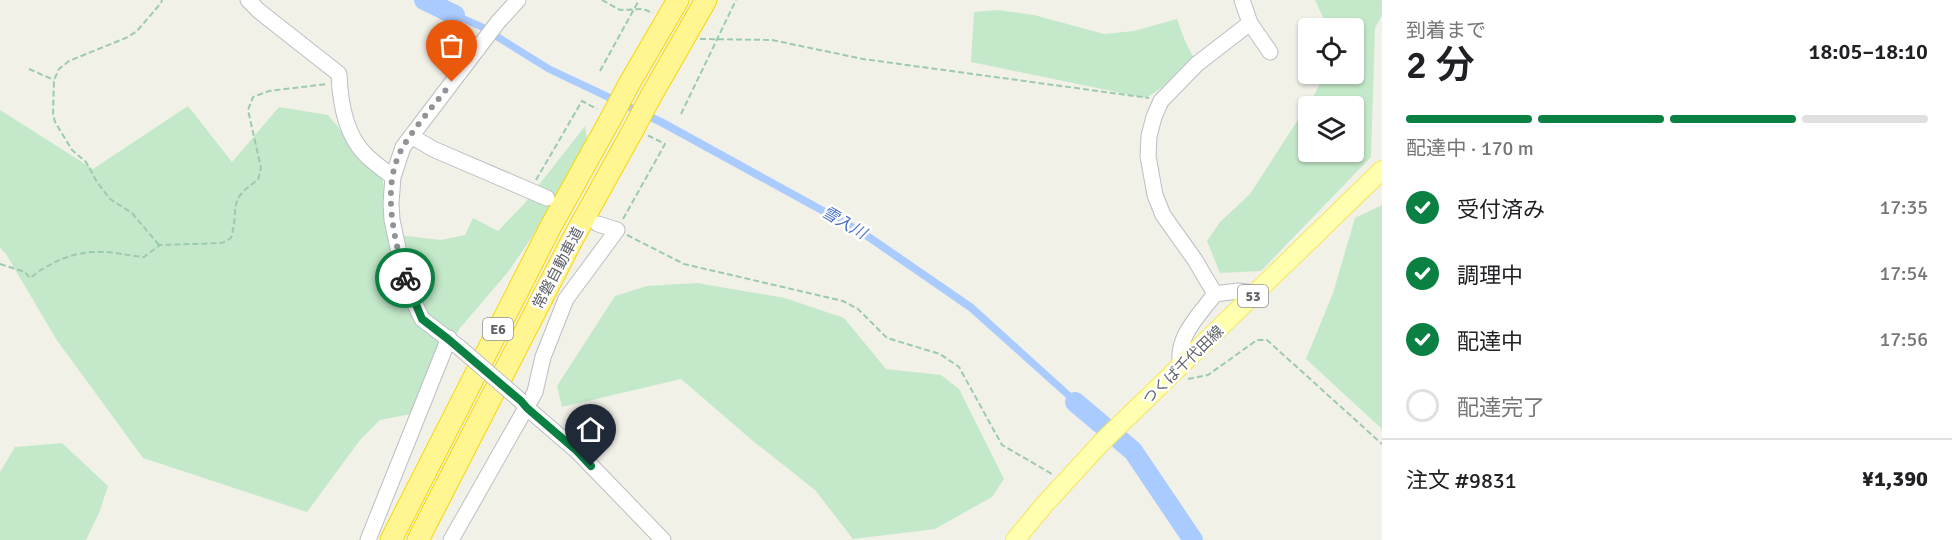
<!DOCTYPE html>
<html lang="ja">
<meta charset="utf-8">
<style>
:root{--surface:#fff;--page:#f6f6f6;--text:#202124;--muted:#757577;--line:#e0e0e0;--accent:#0b8043}
body{margin:0;font-family:Signika,"Noto Sans JP",sans-serif;background:var(--page);color:var(--text);height:100vh;display:flex;flex-direction:column;font-size:22px;white-space:nowrap}
*{box-sizing:border-box;margin:0}
p{font-size:20px;color:var(--muted)}
.icon{flex:none;width:33px;height:33px;fill:none;stroke:currentColor;stroke-width:2;stroke-linecap:round;stroke-linejoin:round}
.map{position:relative;flex:1;overflow:hidden}
.sheet{display:flex;flex-direction:column;background:var(--surface);width:570px}
.sheet>*{flex:none}
.controls{position:absolute;left:1298px;top:18px;display:grid;gap:12px}
.controls a{display:grid;place-items:center;width:66px;height:66px;border-radius:6px;background:var(--surface);box-shadow:0 2px 4px #0004;font-size:30px}
.pin{position:absolute;display:grid;place-items:center;width:51px;height:51px;color:#fff;margin:-62px -26px;border-radius:50% 50% 50% 0;rotate:-45deg;box-shadow:0 0 6px #0007}
.pin .icon{rotate:45deg}
.courier{position:absolute;display:grid;place-items:center;width:60px;height:60px;margin:-30px;border:4px solid #0b8043;border-radius:50%;background:#fff;color:#222;box-shadow:0 2px 8px #0007}
.headline em{font-style:normal;font-weight:600}
.headline div{display:flex;flex-direction:column-reverse}
.headline{display:flex;align-items:center;justify-content:space-between;height:102px;padding:0 24px}
h1{font-size:39px;font-weight:600;line-height:45px}
.bar{display:grid;grid-template-columns:repeat(4,1fr);gap:9px 6px;align-content:center;height:72px;padding:0 24px}
.bar i{height:8px;border-radius:4px;background:var(--line)}
.bar .active{background:var(--accent)}
.bar p{grid-column:span 4}
.line{display:flex;align-items:center;gap:15px;padding:0 24px;border-top:2px solid var(--line)}
.line div{flex:1}
ol{padding:0 24px;list-style:none}
li{display:flex;align-items:center;gap:18px;height:66px}
li p{margin-inline-start:auto}
li .icon{padding:6px;border-radius:50%;background:var(--accent);color:#fff;stroke-width:4}
li:last-child{color:var(--muted)}
li i{width:33px;height:33px;border:3px solid var(--line);border-radius:50%}
main{display:flex;flex:1;min-height:0}
.map>svg:first-child{display:block}
</style>
<main>
<div class="map">
<svg width="1382" height="540" viewBox="0 0 1382 540">
<rect width="100%" height="100%" fill="#f1f1e8"/>
<path fill="#c4e9ca" fill-rule="evenodd" d="M1315,0H1382V15L1375,28L1371,157L1261,271L1220,273L1207,241L1220,222L1250,194L1314,95L1325,74H1353V28H1328ZM1308,106H1353V152H1308Z
M998,10L1034,15L1104,34L1134,31L1177,19L1185,41L1197,64L1146,98L971,62L974,12Z
M188,106L232,162L279,107L328,115L383,180L388,234L441,240L465,235L473,218L498,231L524,204L585,126L588,144L530,240L508,272L460,328L411,414L380,420L360,440L307,512L143,458L56,339L6,254L0,248V110L93,169Z
M1382,205V429L1306,359L1333,293L1355,218Z
M697,283L785,298L844,318L886,369L941,375L959,389L1004,479L992,497L935,529L853,539L815,490L753,441L681,379L562,407L557,386L615,296L647,286Z
M62,443L108,486L99,513L86,540H0V472L15,447Z"/>
<path fill="#aacbff" d="M434,2L482,23L551,66L664,119L864,229L973,304L1079,400L1099,415L1094,421L1074,405L969,311L859,235L660,126L547,72L478,29L430,8Z"/>
<g fill="none" stroke-linecap="round" stroke-linejoin="round">
<path stroke="#aacbff" stroke-width="20" d="M424,0L455,15
M1075,402L1133,451L1193,540"/>
<g stroke="#bcbec3" stroke-width="17">
<path id="minor" d="M248,0L259,11L339,74C340,101 345,133 364,153C372,162 383,169 393,177
M1242,0L1250,23L1270,52
M411,136L433,149L547,198
M1215,294L1195,260L1163,215L1155,195L1148,156L1149,136L1154,117L1161,101L1197,64L1250,23
M460,348L422,319L413,300L404,276L392,220L391,203L393,177L403,147L498,22L518,0
M1181,367C1174,339 1199,315 1215,294L1238,291L1256,293
M521,401L527,408L577,451L663,540
M368,540L449,338
M451,540L535,392L543,357L566,299L617,230L598,224"/>
</g>
<g stroke="#f6e65b" stroke-width="20">
<path id="major" d="M1015,540L1044,505L1102,442L1382,170"/>
</g>
<g stroke="#f9d600" stroke-width="23">
<path id="highway" d="M629,84L678,0
M651,96L706,0
M391,540L550,228L610,120
M418,540L571,242L632,132"/>
</g>
<path stroke="#9ccab1" stroke-width="2" stroke-dasharray="6 3" stroke-linecap="butt" d="M602,0L620,10L643,9L653,13
M700,39L772,40L863,59L1149,98
M29,69L54,80
M600,71L639,0
M681,114L736,0
M536,180L582,101L597,109
M623,219L665,144L647,135
M627,235L684,264L843,301L858,309L887,338L940,354L959,367L1002,445L1052,474
M159,245L132,213L110,199L97,182L86,162L72,150L55,122L53,114L54,80L59,69L69,61L128,37L137,31L161,3L162,0
M0,264L25,272L30,278C49,263 72,252 96,252C112,251 129,256 144,257L160,245L222,243L231,238C240,206 226,201 258,180L261,168L248,110L253,97L269,91L327,84
M1188,379L1208,375L1257,340H1267L1382,444"/>
<use href="#minor" stroke="#fff" stroke-width="15"/>
<use href="#major" stroke="#feffaf" stroke-width="18"/>
<use href="#highway" stroke="#fff691" stroke-width="21"/>
<g stroke="#bcbec3" stroke-width="17" stroke-linecap="butt">
<path id="minor-bridge" d="M460,348L521,401"/>
</g>
<g stroke="#f9d600" stroke-width="23" stroke-linecap="butt">
<path id="highway-bridge" d="M610,120L629,84
M632,132L651,96"/>
</g>
<use href="#minor-bridge" stroke="#fff" stroke-width="15"/>
<use href="#highway-bridge" stroke="#fff691" stroke-width="21"/>
</g>
<g fill="none" stroke-linecap="round" stroke-linejoin="round">
<path stroke="#929395" stroke-width="6" stroke-dasharray="0 10.8" d="M405,278C394,237 380,184 404,145C418,123 436,103 452,82"/>
<path stroke="#0b8043" stroke-width="8" d="M405,278L422,319L448,339L521,401L527,408L577,451L591,466"/>
</g>
<g text-anchor="middle" dominant-baseline="central" stroke-width="5" stroke-linejoin="round" paint-order="stroke">
<g fill="#fff" stroke="#8f9095" stroke-width="1.5">
<rect x="1238" y="285" width="30" height="22" rx="4.5"/>
<rect x="483" y="318" width="30" height="22" rx="4.5"/>
</g>
<g font-size="14" font-weight="bold" fill="#5f6168">
<text x="1253" y="296">53</text>
<text x="498" y="329">E6</text>
</g>
<g font-size="15" fill="#5f6168" stroke="#fff">
<text transform="translate(558 268) rotate(-62)">常磐自動車道</text>
<text transform="translate(1183 365) rotate(-44)">つくば千代田線</text>
</g>
<g font-size="16" font-style="italic" fill="#466fc9" stroke="#fff">
<text transform="translate(844 223) rotate(30)">雪入川</text>
</g>
</g>
</svg>
<div class="controls">
<a><svg class="icon" aria-label="locate" viewBox="0 0 24 24"><circle cx="12" cy="12" r="6"/><path d="M12 2v4M12 18v4M2 12h4M18 12h4"/></svg></a>
<a><svg class="icon" aria-label="layers" viewBox="0 0 24 24"><path d="M12 4l9 5-9 5-9-5zM3 14l9 5 9-5"/></svg></a>
</div>
<div class="pin" style="left:452px;top:82px;background:#ea580c"><svg class="icon" aria-label="bag" viewBox="0 0 24 24"><path d="M5 8h14l-1 12H6zM9 8a3 3 0 0 1 6 0"/></svg></div>
<div class="pin" style="left:591px;top:466px;background:#1f2937"><svg class="icon" aria-label="home" viewBox="0 0 24 24"><path d="M3 11l9-7 9 7M6 9v11h12V9"/></svg></div>
<div class="courier" style="left:405px;top:278px"><svg class="icon" aria-label="bike" viewBox="0 0 24 24"><circle cx="6" cy="16" r="4"/><circle cx="18" cy="16" r="4"/><path d="M6 16l4-8h5l3 8M10 8l3 8H6M13 5h3"/></svg></div>
</div>
<section class="sheet">
<div class="headline"><div><h1>2 分</h1><p>到着まで</p></div><em>18:05–18:10</em></div>
<div class="bar"><i class="active"></i><i class="active"></i><i class="active"></i><i></i><p>配達中 · 170 m</p></div>
<ol>
<li><svg class="icon" aria-label="check" viewBox="0 0 24 24"><path d="M5 12l5 5 9-10"/></svg>受付済み<p>17:35</p></li>
<li><svg class="icon" aria-label="check" viewBox="0 0 24 24"><path d="M5 12l5 5 9-10"/></svg>調理中<p>17:54</p></li>
<li><svg class="icon" aria-label="check" viewBox="0 0 24 24"><path d="M5 12l5 5 9-10"/></svg>配達中<p>17:56</p></li>
<li><i></i>配達完了</li>
</ol>
<div class="line" style="height:78px"><div>注文 #9831</div><b>¥1,390</b></div>
</section>
</main>
